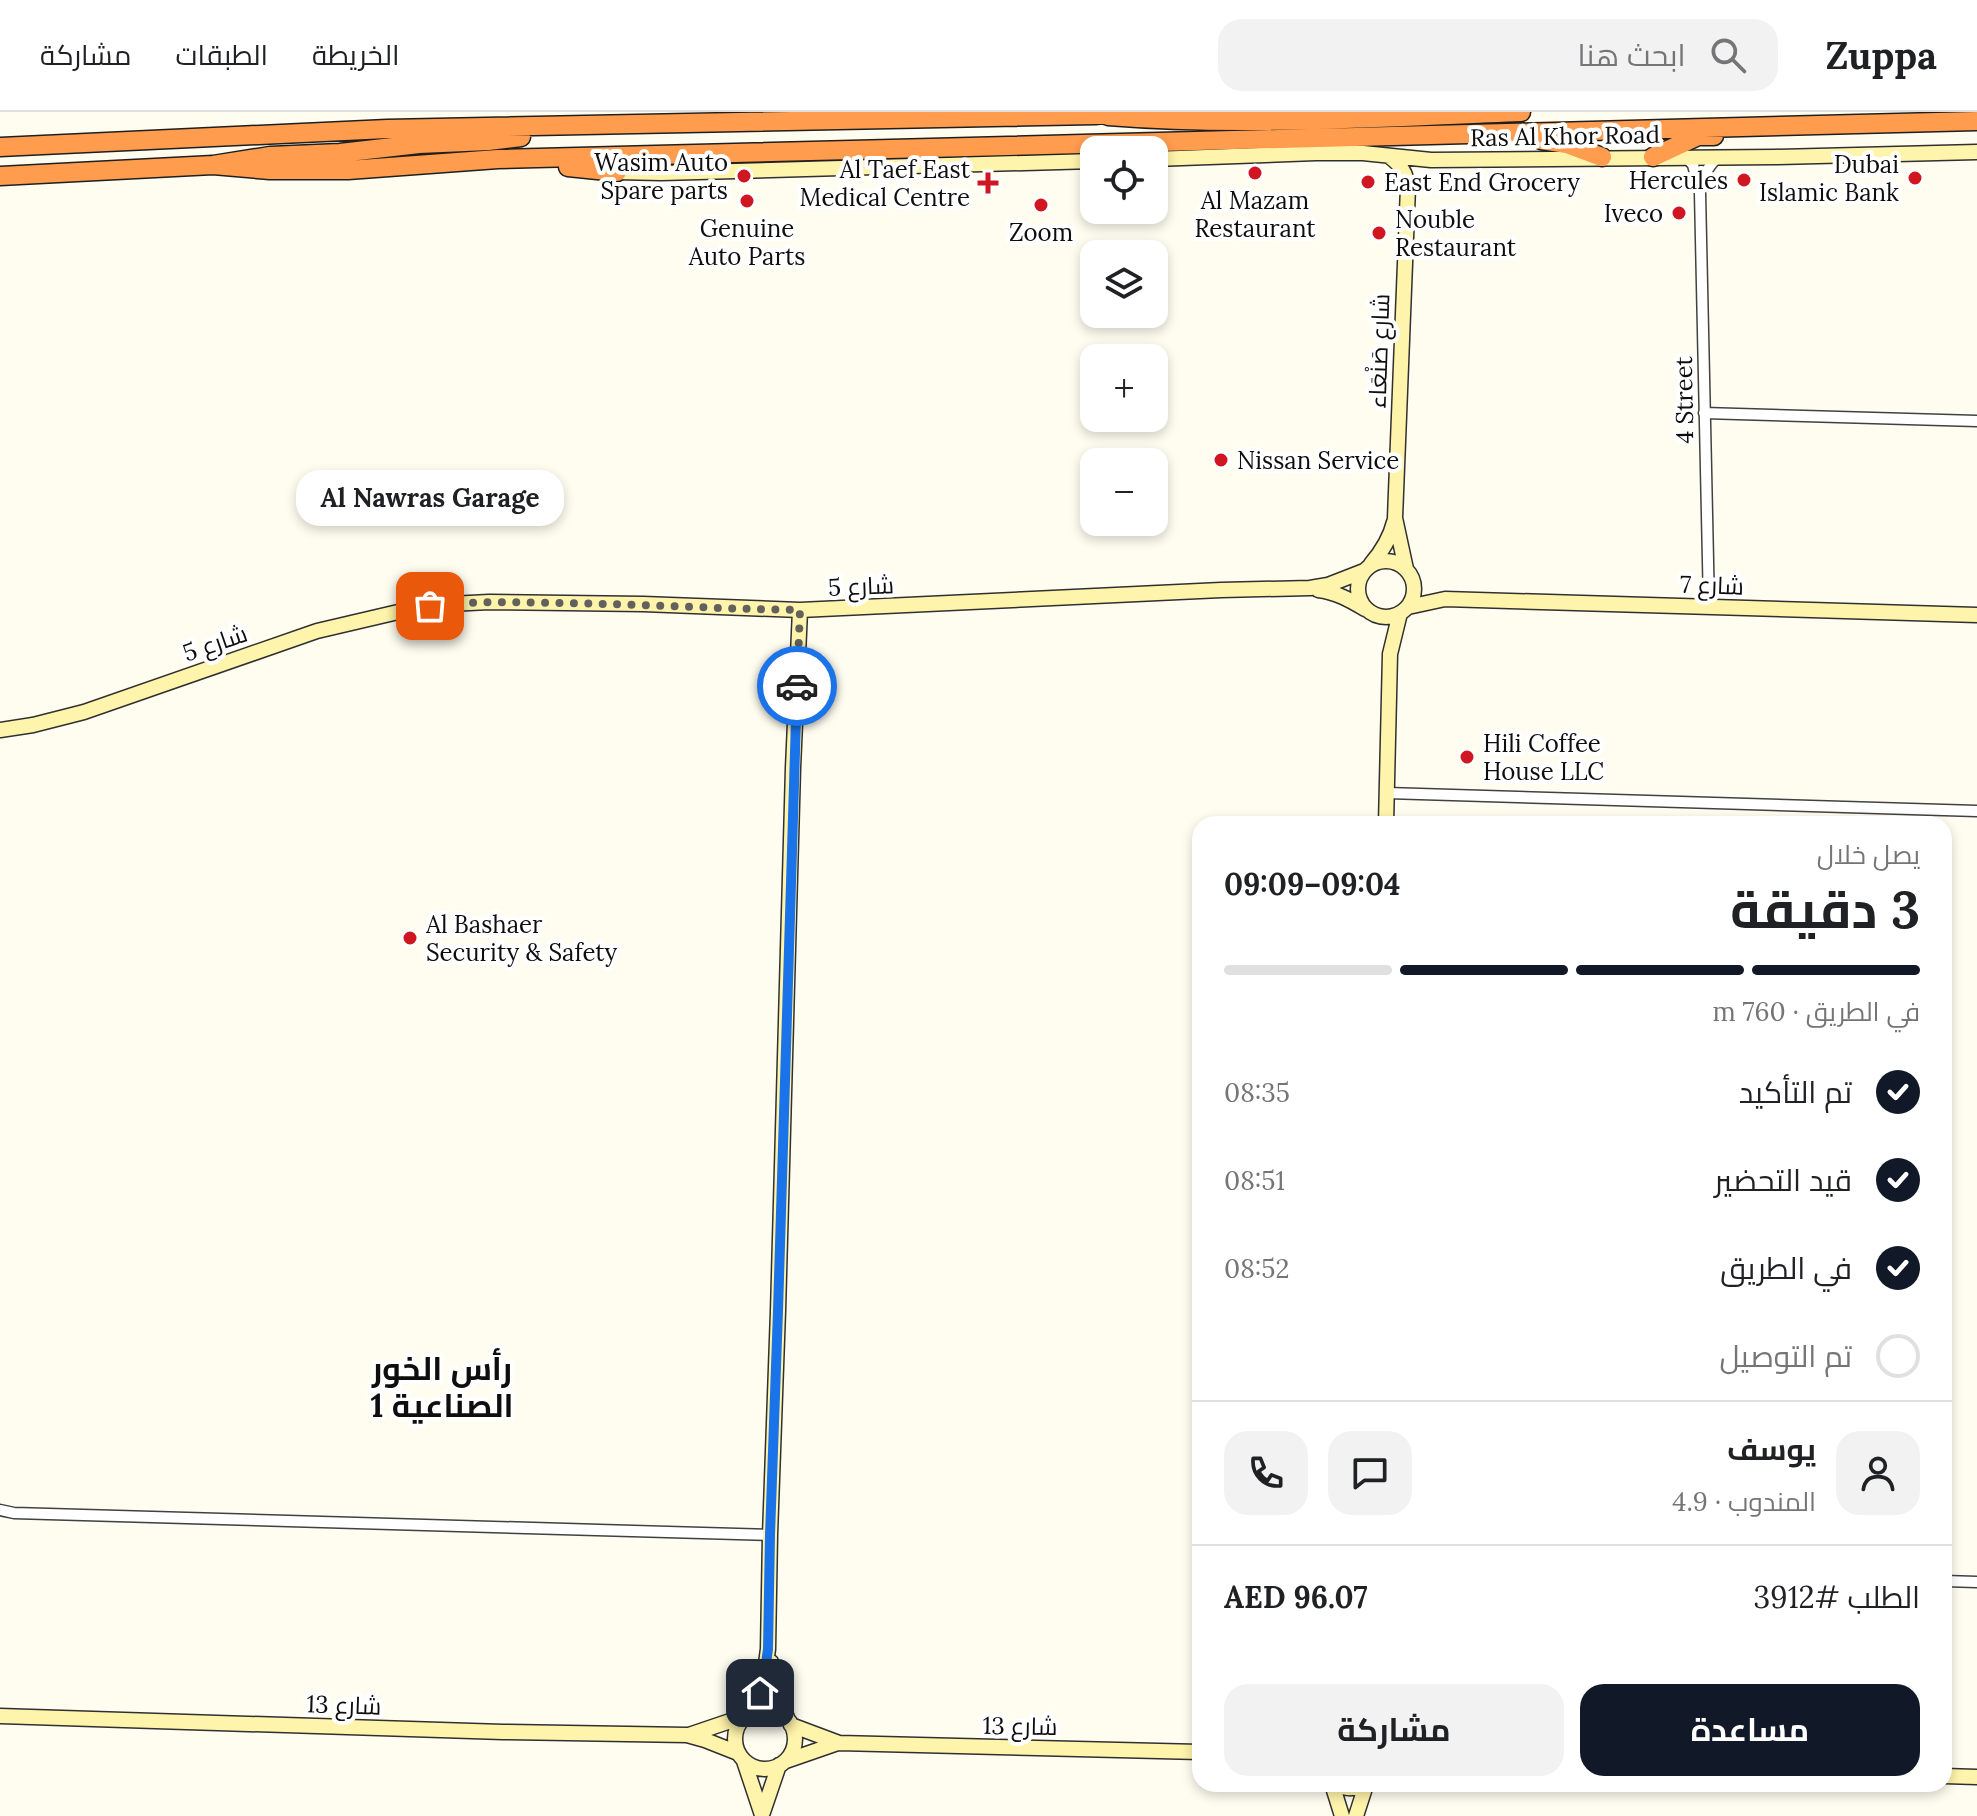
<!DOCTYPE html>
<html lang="ar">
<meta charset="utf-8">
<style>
:root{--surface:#fff;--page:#f2f2f2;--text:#202124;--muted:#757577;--line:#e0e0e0;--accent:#111827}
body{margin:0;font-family:Lora,Cairo,serif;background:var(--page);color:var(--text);direction:rtl;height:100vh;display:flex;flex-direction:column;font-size:30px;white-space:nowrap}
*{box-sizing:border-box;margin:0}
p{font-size:26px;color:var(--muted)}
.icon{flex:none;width:44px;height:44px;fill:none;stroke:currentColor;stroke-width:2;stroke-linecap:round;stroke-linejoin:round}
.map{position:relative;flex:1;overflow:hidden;direction:ltr}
.panel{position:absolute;left:1192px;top:704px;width:760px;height:976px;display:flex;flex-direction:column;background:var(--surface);border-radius:24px;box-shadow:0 4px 12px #0003;direction:rtl}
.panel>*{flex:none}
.fabs{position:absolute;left:1080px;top:24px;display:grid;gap:16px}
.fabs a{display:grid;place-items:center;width:88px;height:88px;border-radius:16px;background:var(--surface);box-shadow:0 4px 12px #0003;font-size:40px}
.pin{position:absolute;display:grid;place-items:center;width:68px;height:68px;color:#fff;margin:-34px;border-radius:16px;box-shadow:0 4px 12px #0006}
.courier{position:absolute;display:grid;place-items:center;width:80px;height:80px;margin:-40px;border:6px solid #1a73e8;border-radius:50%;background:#fff;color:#222;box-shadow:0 2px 10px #0007}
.bubble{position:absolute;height:56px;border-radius:24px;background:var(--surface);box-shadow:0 4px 12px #0003;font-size:26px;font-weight:700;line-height:56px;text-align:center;direction:rtl}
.head em{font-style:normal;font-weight:700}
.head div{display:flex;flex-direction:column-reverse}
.head{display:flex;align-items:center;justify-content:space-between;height:136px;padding:0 32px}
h1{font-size:52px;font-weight:700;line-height:60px}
.bar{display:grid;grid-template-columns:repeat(4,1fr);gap:12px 8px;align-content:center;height:96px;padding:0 32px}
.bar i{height:10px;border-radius:6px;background:var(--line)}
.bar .current{background:var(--accent)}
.bar p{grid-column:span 4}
.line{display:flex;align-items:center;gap:20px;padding:0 32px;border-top:2px solid var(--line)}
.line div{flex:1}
.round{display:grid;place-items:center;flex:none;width:84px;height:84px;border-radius:24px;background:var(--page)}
ol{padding:0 32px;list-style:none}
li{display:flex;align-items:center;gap:24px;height:88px}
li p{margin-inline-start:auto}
li .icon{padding:8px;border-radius:50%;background:var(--accent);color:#fff;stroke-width:4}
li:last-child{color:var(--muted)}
li i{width:44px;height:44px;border:4px solid var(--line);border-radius:50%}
.cta{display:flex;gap:16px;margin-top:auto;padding:16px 32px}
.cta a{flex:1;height:92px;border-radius:24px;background:var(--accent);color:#fff;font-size:32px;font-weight:700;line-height:92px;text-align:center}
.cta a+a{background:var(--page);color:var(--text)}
header{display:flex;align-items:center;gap:48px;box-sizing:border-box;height:112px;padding:0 40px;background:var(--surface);border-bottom:2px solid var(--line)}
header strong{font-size:38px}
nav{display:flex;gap:44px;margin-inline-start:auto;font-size:28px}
.search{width:560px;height:72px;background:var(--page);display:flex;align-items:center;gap:20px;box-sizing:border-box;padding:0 28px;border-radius:24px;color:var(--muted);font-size:30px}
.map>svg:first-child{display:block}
</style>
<header>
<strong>Zuppa</strong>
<div class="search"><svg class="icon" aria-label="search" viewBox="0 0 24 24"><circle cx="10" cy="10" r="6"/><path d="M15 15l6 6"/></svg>ابحث هنا</div>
<nav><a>الخريطة</a><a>الطبقات</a><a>مشاركة</a></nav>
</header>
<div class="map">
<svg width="1977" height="1704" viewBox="0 0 1977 1704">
<rect width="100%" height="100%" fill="#fffcf0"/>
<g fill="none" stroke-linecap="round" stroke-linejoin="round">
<g stroke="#414141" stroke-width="13">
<path id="street" d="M1686,45L1693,53L1700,81L1709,495
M1702,75C1704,62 1708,55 1717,46
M1704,301L1977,309
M1387,681L1977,699
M0,1398L14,1401L770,1423
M1944,1469L1977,1470"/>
</g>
<g stroke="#303030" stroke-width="17">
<path id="secondary" d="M1390,45C1401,53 1406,61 1408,75L1395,406L1406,457
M1154,47L1316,41H1363L1431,48L1775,45L1977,40
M617,60L661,61L1094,49
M1358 477a28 28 0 1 1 56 0a28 28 0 1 1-56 0Z
M1371,452C1382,439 1390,427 1394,410
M1318,478C1336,480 1350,488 1365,497
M1408,495L1445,487L1977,503
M0,618L33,613L84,600L317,519L411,497L450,492L489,490L643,492L800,498L1221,478L1310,476L1328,473L1364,459
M1386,712L1390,542L1400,501
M771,1550L779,1585L788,1608
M735 1627a30 30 0 1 1 60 0a30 30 0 1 1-60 0Z
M751,1601L760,1581L765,1559L768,1537L770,1423L778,1199L793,656L800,498
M0,1604L503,1620L687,1623L705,1628L738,1641
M791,1613L839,1631L1200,1640
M689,1623L745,1604
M744,1649L762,1703
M786,1649L838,1631
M1944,1664L1977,1665
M1332,1672L1342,1704
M1336,1672C1347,1678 1356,1677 1368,1672
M763,1700L779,1653
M1356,1704L1366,1673"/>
</g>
<g stroke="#1f1f1f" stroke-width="21">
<path id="highway" d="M1108,4C1246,15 1384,5 1521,0
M1541,28L1567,32L1602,45
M0,35L387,17L1095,3L1119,0
M1653,45L1698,24H1714
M213,53L270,58H348L498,47L1977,9
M568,55L617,60
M0,64L213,53L270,44L340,41L419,32L488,29L521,25"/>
</g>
<use href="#street" stroke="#fff" stroke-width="10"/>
<use href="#secondary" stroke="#fff4ab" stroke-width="14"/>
<use href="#highway" stroke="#ff9c4e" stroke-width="18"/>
</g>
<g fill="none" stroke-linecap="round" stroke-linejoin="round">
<path stroke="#62615d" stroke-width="8" stroke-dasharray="0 14.4" d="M430,494C473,489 516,490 559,491C640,492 720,497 800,498L797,574"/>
<path stroke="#1a73e8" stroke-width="10" d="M760,1581L765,1559L768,1537L770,1423L778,1199L797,574"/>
</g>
<g fill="#cf1621" stroke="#fff" stroke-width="3">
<circle cx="1255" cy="61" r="8"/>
<circle cx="744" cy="64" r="8"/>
<circle cx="1915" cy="66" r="8"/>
<circle cx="1744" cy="68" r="8"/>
<circle cx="1368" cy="70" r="8"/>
<path d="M984 59h8v8h8v8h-8v8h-8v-8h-8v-8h8z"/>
<circle cx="747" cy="89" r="8"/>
<circle cx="1041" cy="93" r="8"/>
<circle cx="1679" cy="101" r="8"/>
<circle cx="1379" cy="121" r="8"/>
<circle cx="1221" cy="348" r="8"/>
<circle cx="1467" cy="645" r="8"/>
<circle cx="410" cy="826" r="8"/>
</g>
<g text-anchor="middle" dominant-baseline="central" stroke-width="8" stroke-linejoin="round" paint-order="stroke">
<g font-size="24" fill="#0e0e0e" stroke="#fff">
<text transform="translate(1565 24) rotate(-1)">Ras Al Khor Road</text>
<text transform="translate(1379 239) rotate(-88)">شارع صَنْعَاء</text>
<text transform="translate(1684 288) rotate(-91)">4 Street</text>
<text transform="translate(1712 473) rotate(2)">شارع 7</text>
<text transform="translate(861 474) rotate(-2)">شارع 5</text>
<text transform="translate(215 531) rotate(-19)">شارع 5</text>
<text transform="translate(344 1593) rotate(2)">شارع 13</text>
<text transform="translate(1020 1614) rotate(1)">شارع 13</text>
</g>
<g font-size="24" fill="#0e0e0e" stroke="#fff" text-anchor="end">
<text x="728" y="50">Wasim Auto<tspan x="728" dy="28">Spare parts</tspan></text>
<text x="1899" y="52">Dubai<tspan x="1899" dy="28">Islamic Bank</tspan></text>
<text x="970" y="57">Al Taef East<tspan x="970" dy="28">Medical Centre</tspan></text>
<text x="1728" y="68">Hercules</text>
<text x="1384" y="70" text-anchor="start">East End Grocery</text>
<text x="1255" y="88" text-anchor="middle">Al Mazam<tspan x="1255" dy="28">Restaurant</tspan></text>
<text x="1663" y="101">Iveco</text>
<text x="1395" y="107" text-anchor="start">Nouble<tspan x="1395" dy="28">Restaurant</tspan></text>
<text x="747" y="116" text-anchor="middle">Genuine<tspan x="747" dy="28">Auto Parts</tspan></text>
<text x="1041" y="120" text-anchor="middle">Zoom</text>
<text x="1237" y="348" text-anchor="start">Nissan Service</text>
<text x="1483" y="631" text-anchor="start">Hili Coffee<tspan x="1483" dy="28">House LLC</tspan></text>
<text x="426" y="812" text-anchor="start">Al Bashaer<tspan x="426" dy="28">Security &amp; Safety</tspan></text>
</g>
<g font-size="32" font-weight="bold" fill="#0e0e0e" stroke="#fff">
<text x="442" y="1256">رأس الخور<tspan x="442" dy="37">الصناعية 1</tspan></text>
</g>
</g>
</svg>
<div class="fabs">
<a><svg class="icon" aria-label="locate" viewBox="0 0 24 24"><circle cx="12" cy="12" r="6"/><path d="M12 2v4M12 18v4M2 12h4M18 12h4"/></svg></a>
<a><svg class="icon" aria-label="layers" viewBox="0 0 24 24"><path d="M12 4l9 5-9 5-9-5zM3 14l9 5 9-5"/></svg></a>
<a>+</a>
<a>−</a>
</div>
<div class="pin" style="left:430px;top:494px;background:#ea580c"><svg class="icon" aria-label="bag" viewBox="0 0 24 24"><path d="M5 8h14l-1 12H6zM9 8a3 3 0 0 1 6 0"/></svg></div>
<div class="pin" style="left:760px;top:1581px;background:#1f2937"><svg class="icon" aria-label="home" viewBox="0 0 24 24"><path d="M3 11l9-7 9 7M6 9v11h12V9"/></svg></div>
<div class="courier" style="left:797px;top:574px"><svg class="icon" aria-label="car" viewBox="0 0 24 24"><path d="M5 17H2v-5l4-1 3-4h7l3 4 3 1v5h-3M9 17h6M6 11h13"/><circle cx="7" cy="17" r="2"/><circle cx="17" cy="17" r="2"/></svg></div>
<div class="bubble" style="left:296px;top:358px;width:268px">Al Nawras Garage</div>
<section class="panel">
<div class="head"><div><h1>3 دقيقة</h1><p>يصل خلال</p></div><em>09:04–09:09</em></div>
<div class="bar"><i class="current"></i><i class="current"></i><i class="current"></i><i></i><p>في الطريق · 760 m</p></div>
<ol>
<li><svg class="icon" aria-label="check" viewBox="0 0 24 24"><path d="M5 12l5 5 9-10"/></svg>تم التأكيد<p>08:35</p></li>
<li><svg class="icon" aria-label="check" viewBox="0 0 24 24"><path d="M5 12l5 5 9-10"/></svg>قيد التحضير<p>08:51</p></li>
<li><svg class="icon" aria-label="check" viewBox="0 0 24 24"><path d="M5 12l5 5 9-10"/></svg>في الطريق<p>08:52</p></li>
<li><i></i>تم التوصيل</li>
</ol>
<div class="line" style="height:144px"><a class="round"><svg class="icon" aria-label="person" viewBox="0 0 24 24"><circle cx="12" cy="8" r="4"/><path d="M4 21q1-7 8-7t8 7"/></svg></a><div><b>يوسف</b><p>المندوب · 4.9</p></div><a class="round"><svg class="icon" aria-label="chat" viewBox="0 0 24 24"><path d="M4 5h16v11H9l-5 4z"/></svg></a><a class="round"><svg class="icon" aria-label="phone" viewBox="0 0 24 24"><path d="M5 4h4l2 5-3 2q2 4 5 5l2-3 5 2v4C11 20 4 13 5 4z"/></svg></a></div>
<div class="line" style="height:104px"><div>الطلب #3912</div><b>AED 96.07</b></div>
<div class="cta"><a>مساعدة</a><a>مشاركة</a></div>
</section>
</div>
